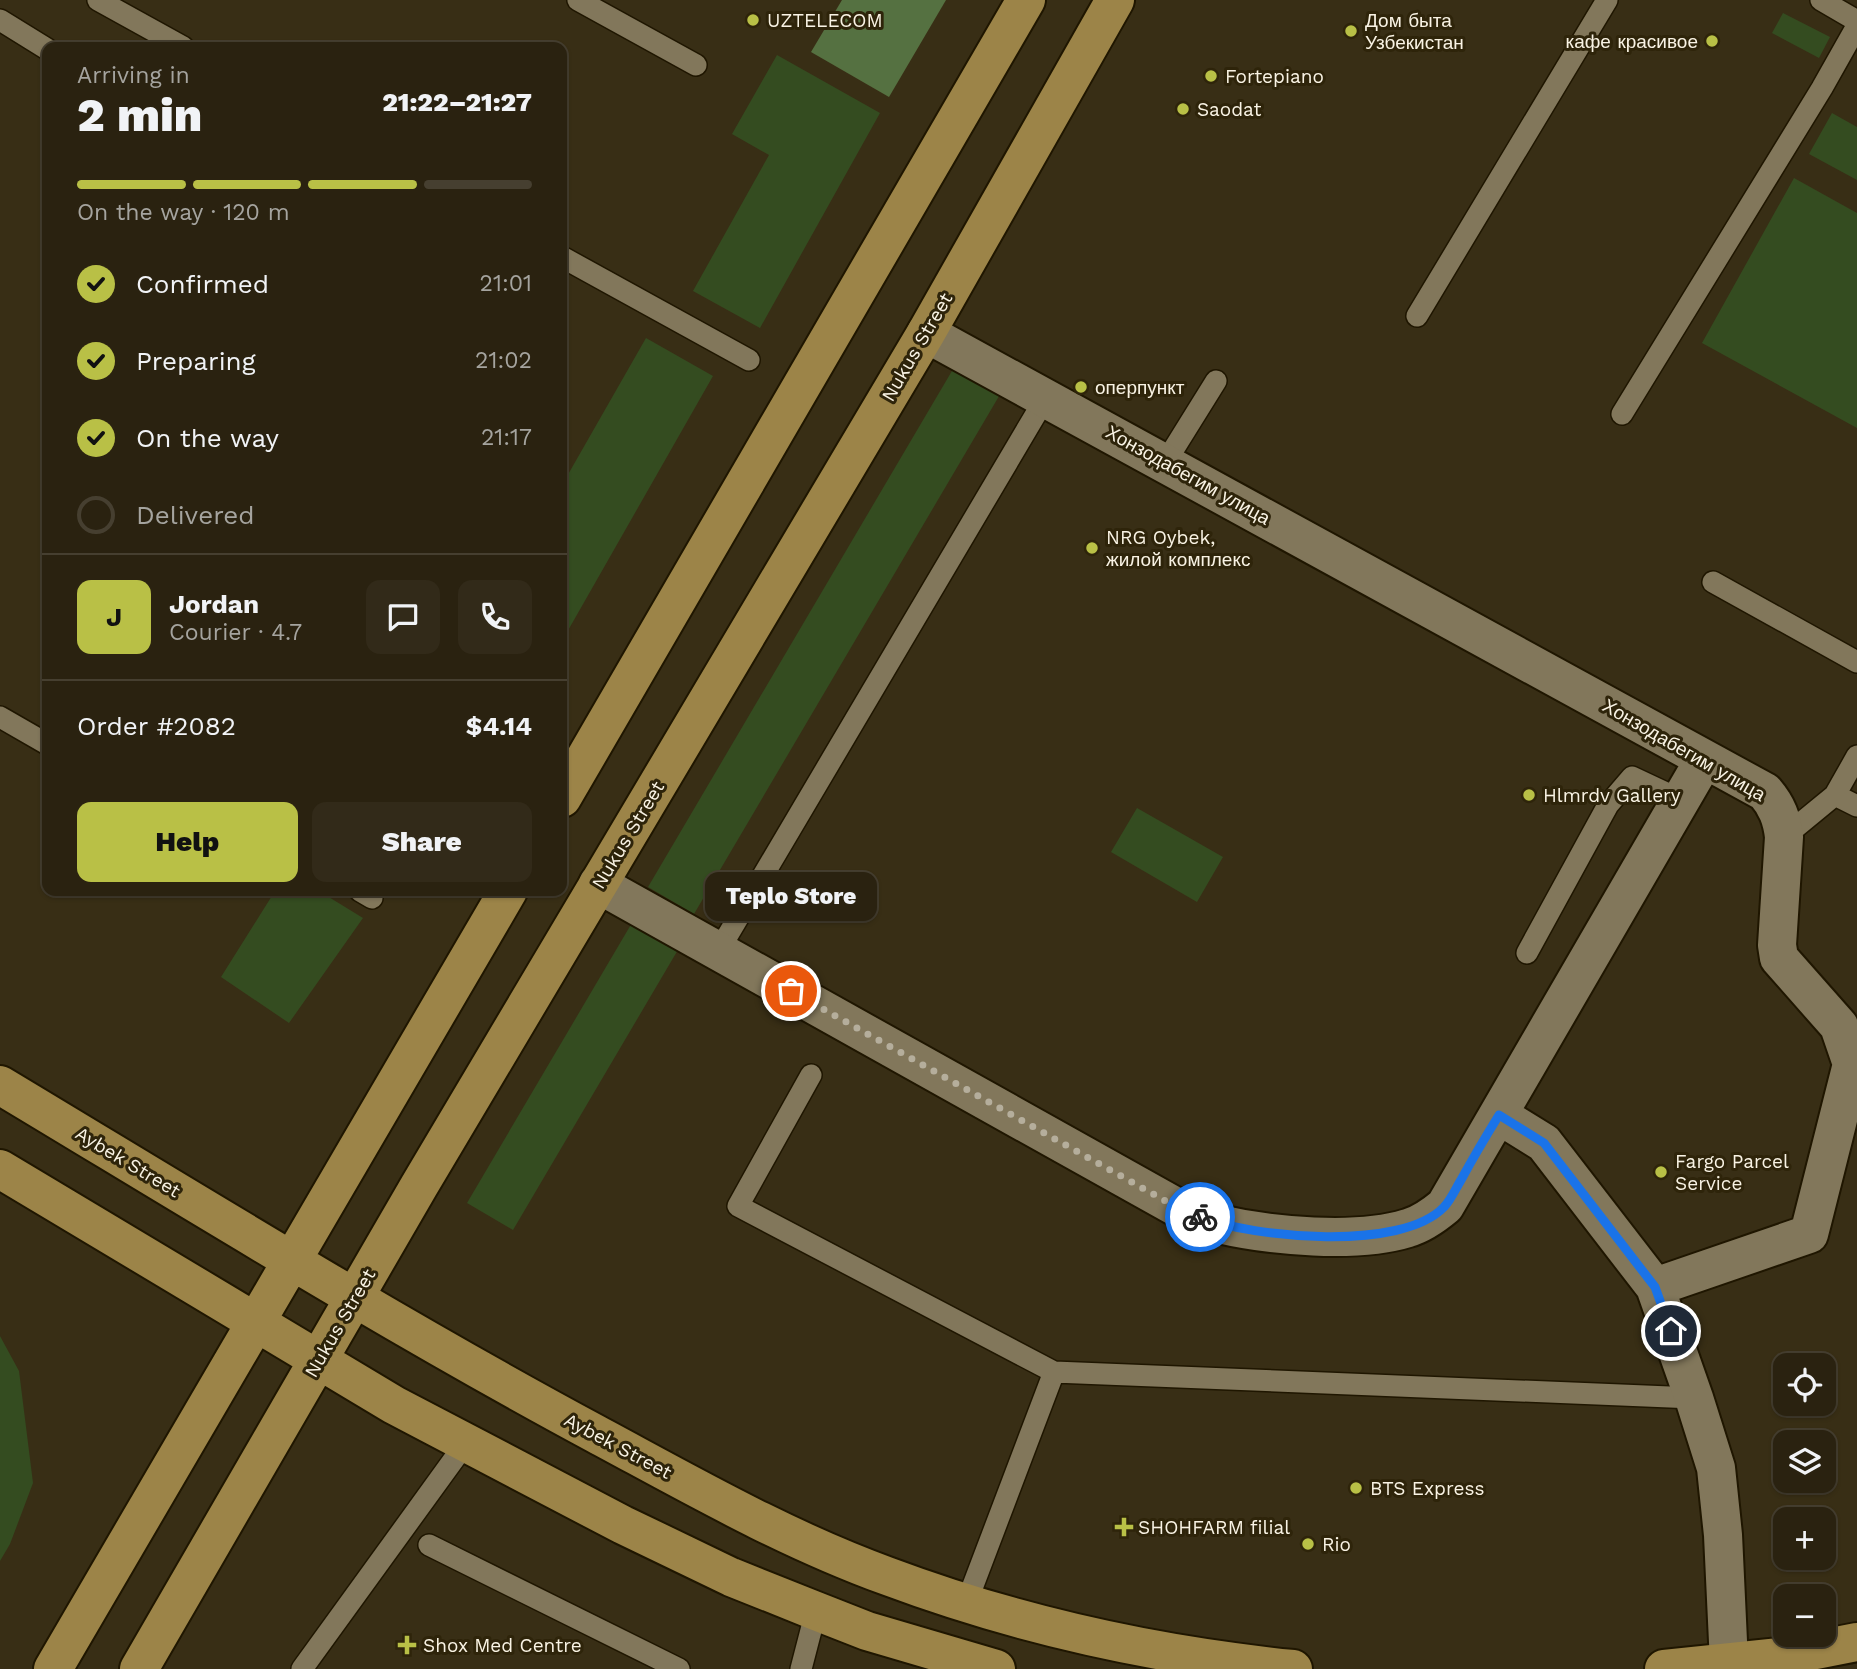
<!DOCTYPE html>
<meta charset="utf-8">
<style>
:root{--surface:#2a2210;--page:#322a19;--text:#f1f3f6;--muted:#a5a49f;--line:#463f30;--accent:#b9c046}
body{margin:0;font-family:"Work Sans",sans-serif;background:var(--page);color:var(--text);height:100vh;display:flex;flex-direction:column;font-size:26px;white-space:nowrap}
*{box-sizing:border-box;margin:0}
p{font-size:23px;color:var(--muted)}
.icon{flex:none;width:38px;height:38px;fill:none;stroke:currentColor;stroke-width:2;stroke-linecap:round;stroke-linejoin:round}
.map{position:relative;flex:1;overflow:hidden}
.panel{position:absolute;left:42px;top:42px;width:525px;height:854px;display:flex;flex-direction:column;background:var(--surface);border-radius:14px;box-shadow:0 2px 5px #0004,0 0 0 2px var(--line)}
.panel>*{flex:none}
.controls{position:absolute;left:1773px;top:1353px;display:grid;gap:14px}
.controls a{display:grid;place-items:center;width:63px;height:63px;border-radius:14px;background:var(--surface);box-shadow:0 2px 5px #0004,0 0 0 2px var(--line);font-size:35px}
.pin{position:absolute;display:grid;place-items:center;width:60px;height:60px;color:#fff;margin:-30px;border:4px solid #fff;border-radius:50%;box-shadow:0 2px 7px #0007}
.courier{position:absolute;display:grid;place-items:center;width:70px;height:70px;margin:-35px;border:5px solid #1a73e8;border-radius:50%;background:#fff;color:#222;box-shadow:0 2px 9px #0007}
.bubble{position:absolute;height:49px;border-radius:14px;background:var(--surface);box-shadow:0 2px 5px #0004,0 0 0 2px var(--line);font-size:23px;font-weight:800;line-height:49px;text-align:center}
.summary em{font-style:normal;font-weight:800}
.summary div{display:flex;flex-direction:column-reverse}
.summary{display:flex;align-items:center;justify-content:space-between;height:119px;padding:0 35px}
h1{font-size:46px;font-weight:800;line-height:52px}
.bar{display:grid;grid-template-columns:repeat(4,1fr);gap:10px 7px;align-content:center;height:84px;padding:0 35px}
.bar i{height:9px;border-radius:5px;background:var(--line)}
.bar .selected{background:var(--accent)}
.bar p{grid-column:span 4}
.line{display:flex;align-items:center;gap:18px;padding:0 35px;border-top:2px solid var(--line)}
.line div{flex:1}
.round{display:grid;place-items:center;flex:none;width:74px;height:74px;border-radius:14px;background:var(--page)}
ol{padding:0 35px;list-style:none}
li{display:flex;align-items:center;gap:21px;height:77px}
li p{margin-inline-start:auto}
li .icon{padding:7px;border-radius:50%;background:var(--accent);color:#111;stroke-width:4}
li:last-child{color:var(--muted)}
li i{width:38px;height:38px;border:4px solid var(--line);border-radius:50%}
.cta{display:flex;gap:14px;margin-top:auto;padding:14px 35px}
.cta a{flex:1;height:80px;border-radius:14px;background:var(--accent);color:#111;font-size:28px;font-weight:800;line-height:80px;text-align:center}
.cta a+a{background:var(--page);color:var(--text)}
.map>svg:first-child{display:block}
</style>
<div class="map">
<svg width="1857" height="1669" viewBox="0 0 1857 1669">
<rect width="100%" height="100%" fill="#382e15"/>
<path fill="#344c20" d="M1783,13L1830,37L1819,58L1772,33Z
M777,55L880,113L760,328L693,291L769,155L732,134Z
M1832,113L1857,127V180L1809,154Z
M1794,178L1857,213V428L1702,343Z
M646,338L713,376L562,641V485Z
M959,359L1005,386L694,914L648,887Z
M1137,808L1223,857L1197,902L1111,852Z
M275,891H319L363,918L289,1023L221,977Z
M636,916L682,943L513,1230L467,1203Z
M0,1336L19,1371L33,1483L10,1544L0,1561Z"/>
<path fill="#557141" d="M842,0H946L889,97L811,52Z"/>
<g fill="none" stroke-linecap="round" stroke-linejoin="round">
<g stroke="#1f1600" stroke-width="24">
<path id="lane" d="M98,0L183,47
M578,0L696,65
M1821,0L1857,21
M0,20L47,49
M562,257L749,360
M1417,316L1607,0
M1622,414L1822,88L1857,26
M1165,463L1216,381
M1713,582L1857,662
M0,717L47,744
M1835,795L1857,806
M1784,837L1835,795L1857,756
M360,891L372,898
M719,950L1046,397
M1527,953L1608,805L1632,777L1681,800
M811,1075L738,1206L1054,1372L1694,1398
M429,1545L679,1669
M966,1604L1054,1372
M302,1669L465,1444
M801,1669L816,1611"/>
</g>
<g stroke="#1f1600" stroke-width="42">
<path id="street" d="M926,333L1765,792C1777,806 1782,819 1784,837L1777,945L1779,958L1839,1026L1852,1064L1809,1234L1655,1287L1694,1398L1716,1468L1723,1535L1729,1663
M598,884L1178,1208C1191,1213 1205,1220 1219,1224C1270,1236 1357,1244 1408,1228C1422,1224 1433,1216 1445,1206L1704,760
M1499,1115L1544,1143L1655,1287"/>
</g>
<g stroke="#1f1600" stroke-width="42">
<path id="primary" d="M562,798L1026,0
M0,1085C198,1204 393,1325 596,1434C691,1485 785,1539 887,1576C1018,1625 1154,1655 1293,1669
M0,1169L394,1405L623,1525L731,1577L816,1611L867,1631L996,1669
M53,1669L508,891
M139,1669L419,1186L926,333L1115,0
M1664,1669L1780,1657L1857,1642"/>
</g>
<use href="#lane" stroke="#82775b" stroke-width="21"/>
<use href="#street" stroke="#82775b" stroke-width="38"/>
<use href="#primary" stroke="#9c8448" stroke-width="38"/>
</g>
<g fill="none" stroke-linecap="round" stroke-linejoin="round">
<path stroke="#b5ae9c" stroke-width="7" stroke-dasharray="0 12.6" d="M791,991L1178,1208L1200,1217"/>
<path stroke="#1a73e8" stroke-width="9" d="M1200,1217C1254,1238 1401,1252 1444,1207C1451,1200 1456,1188 1461,1180C1473,1158 1486,1136 1499,1115L1544,1143L1655,1287L1671,1331"/>
</g>
<g fill="#b9c046" stroke="#2e240a" stroke-width="2.5">
<circle cx="753" cy="20" r="7"/>
<circle cx="1351" cy="31" r="7"/>
<circle cx="1712" cy="41" r="7"/>
<circle cx="1211" cy="76" r="7"/>
<circle cx="1183" cy="109" r="7"/>
<circle cx="1081" cy="387" r="7"/>
<circle cx="1092" cy="548" r="7"/>
<circle cx="1529" cy="795" r="7"/>
<circle cx="1661" cy="1172" r="7"/>
<circle cx="1356" cy="1488" r="7"/>
<path d="M1120.5 1516.5h7v7h7v7h-7v7h-7v-7h-7v-7h7z"/>
<circle cx="1308" cy="1544" r="7"/>
<path d="M403.5 1634.5h7v7h7v7h-7v7h-7v-7h-7v-7h7z"/>
</g>
<g text-anchor="middle" dominant-baseline="central" stroke-width="6" stroke-linejoin="round" paint-order="stroke">
<g font-size="19" fill="#f9f3e4" stroke="#2e240a" text-anchor="start">
<text x="767" y="20">UZTELECOM</text>
<text x="1365" y="20">Дом быта<tspan x="1365" dy="22">Узбекистан</tspan></text>
<text x="1698" y="41" text-anchor="end">кафе красивое</text>
<text x="1225" y="76">Fortepiano</text>
<text x="1197" y="109">Saodat</text>
<text x="1095" y="387">оперпункт</text>
<text x="1106" y="537">NRG Oybek,<tspan x="1106" dy="22">жилой комплекс</tspan></text>
<text x="1543" y="795">Hlmrdv Gallery</text>
<text x="1675" y="1161">Fargo Parcel<tspan x="1675" dy="22">Service</tspan></text>
<text x="1370" y="1488">BTS Express</text>
<text x="1138" y="1527">SHOHFARM filial</text>
<text x="1322" y="1544">Rio</text>
<text x="423" y="1645">Shox Med Centre</text>
</g>
<g font-size="19" fill="#f9f3e4" stroke="#2e240a">
<text transform="translate(917 347) rotate(-60)">Nukus Street</text>
<text transform="translate(1188 475) rotate(29)">Хонзодабегим улица</text>
<text transform="translate(1684 750) rotate(30)">Хонзодабегим улица</text>
<text transform="translate(628 835) rotate(-59)">Nukus Street</text>
<text transform="translate(128 1162) rotate(31)">Aybek Street</text>
<text transform="translate(340 1323) rotate(-60)">Nukus Street</text>
<text transform="translate(618 1446) rotate(28)">Aybek Street</text>
</g>
</g>
</svg>
<div class="controls">
<a><svg class="icon" aria-label="locate" viewBox="0 0 24 24"><circle cx="12" cy="12" r="6"/><path d="M12 2v4M12 18v4M2 12h4M18 12h4"/></svg></a>
<a><svg class="icon" aria-label="layers" viewBox="0 0 24 24"><path d="M12 4l9 5-9 5-9-5zM3 14l9 5 9-5"/></svg></a>
<a>+</a>
<a>−</a>
</div>
<div class="pin" style="left:791px;top:991px;background:#ea580c"><svg class="icon" aria-label="bag" viewBox="0 0 24 24"><path d="M5 8h14l-1 12H6zM9 8a3 3 0 0 1 6 0"/></svg></div>
<div class="pin" style="left:1671px;top:1331px;background:#1f2937"><svg class="icon" aria-label="home" viewBox="0 0 24 24"><path d="M3 11l9-7 9 7M6 9v11h12V9"/></svg></div>
<div class="courier" style="left:1200px;top:1217px"><svg class="icon" aria-label="bike" viewBox="0 0 24 24"><circle cx="6" cy="16" r="4"/><circle cx="18" cy="16" r="4"/><path d="M6 16l4-8h5l3 8M10 8l3 8H6M13 5h3"/></svg></div>
<div class="bubble" style="left:705px;top:872px;width:172px">Teplo Store</div>
<section class="panel">
<div class="summary"><div><h1>2 min</h1><p>Arriving in</p></div><em>21:22–21:27</em></div>
<div class="bar"><i class="selected"></i><i class="selected"></i><i class="selected"></i><i></i><p>On the way · 120 m</p></div>
<ol>
<li><svg class="icon" aria-label="check" viewBox="0 0 24 24"><path d="M5 12l5 5 9-10"/></svg>Confirmed<p>21:01</p></li>
<li><svg class="icon" aria-label="check" viewBox="0 0 24 24"><path d="M5 12l5 5 9-10"/></svg>Preparing<p>21:02</p></li>
<li><svg class="icon" aria-label="check" viewBox="0 0 24 24"><path d="M5 12l5 5 9-10"/></svg>On the way<p>21:17</p></li>
<li><i></i>Delivered</li>
</ol>
<div class="line" style="height:126px"><b class="round" style="background:var(--accent);color:#111">J</b><div><b>Jordan</b><p>Courier · 4.7</p></div><a class="round"><svg class="icon" aria-label="chat" viewBox="0 0 24 24"><path d="M4 5h16v11H9l-5 4z"/></svg></a><a class="round"><svg class="icon" aria-label="phone" viewBox="0 0 24 24"><path d="M5 4h4l2 5-3 2q2 4 5 5l2-3 5 2v4C11 20 4 13 5 4z"/></svg></a></div>
<div class="line" style="height:91px"><div>Order #2082</div><b>$4.14</b></div>
<div class="cta"><a>Help</a><a>Share</a></div>
</section>
</div>
